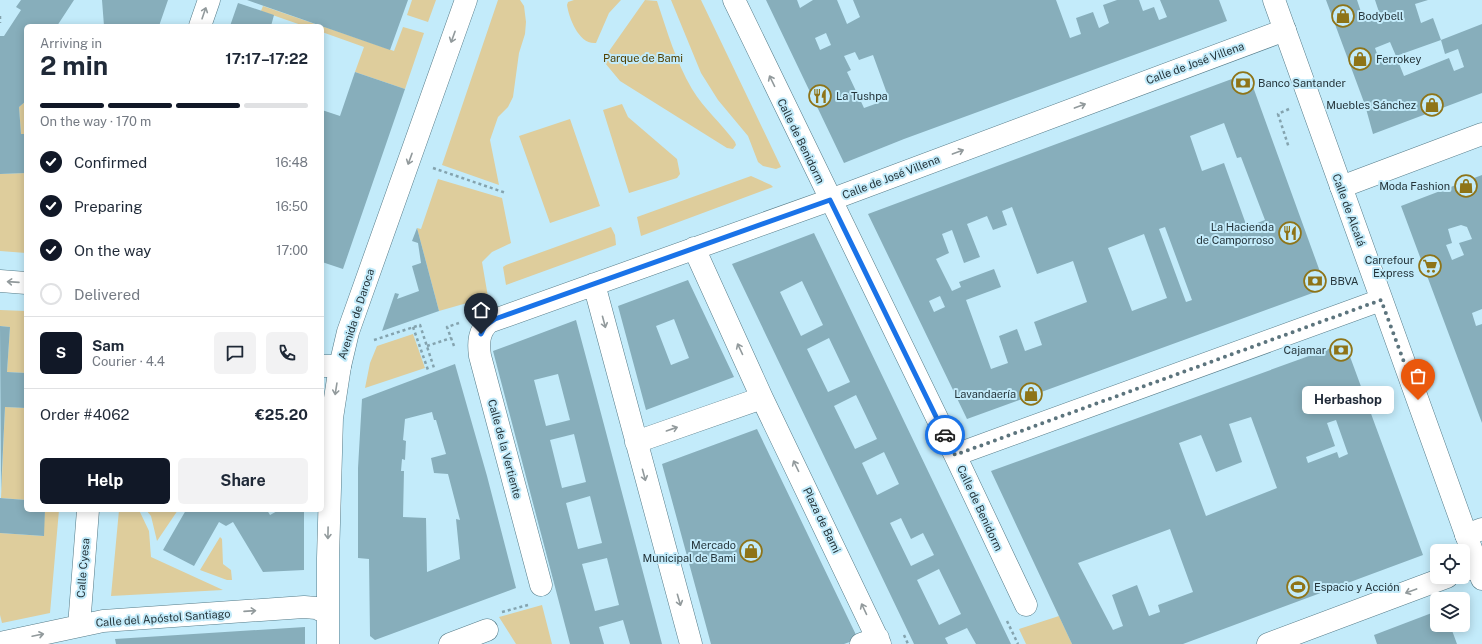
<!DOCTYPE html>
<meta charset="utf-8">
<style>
:root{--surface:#fff;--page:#f2f2f3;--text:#1f2937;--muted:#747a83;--line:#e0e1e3;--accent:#111827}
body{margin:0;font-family:"Public Sans",sans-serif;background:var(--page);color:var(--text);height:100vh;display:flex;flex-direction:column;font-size:15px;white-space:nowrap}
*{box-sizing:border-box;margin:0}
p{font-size:13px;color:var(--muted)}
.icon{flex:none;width:22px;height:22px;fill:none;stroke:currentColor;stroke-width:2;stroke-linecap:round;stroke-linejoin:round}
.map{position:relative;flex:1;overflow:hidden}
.details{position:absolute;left:24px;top:24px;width:300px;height:488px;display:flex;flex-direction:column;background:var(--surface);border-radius:6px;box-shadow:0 2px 10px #0003}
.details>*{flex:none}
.controls{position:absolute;left:1430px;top:544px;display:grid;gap:8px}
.controls a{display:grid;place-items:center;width:40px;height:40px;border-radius:6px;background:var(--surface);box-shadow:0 2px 10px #0003;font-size:20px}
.pin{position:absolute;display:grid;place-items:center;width:34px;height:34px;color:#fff;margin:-41px -17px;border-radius:50% 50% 50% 0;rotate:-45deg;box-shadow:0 0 4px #0007}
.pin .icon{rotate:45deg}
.courier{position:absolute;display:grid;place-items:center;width:40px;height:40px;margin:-20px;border:3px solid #1a73e8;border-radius:50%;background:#fff;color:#222;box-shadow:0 1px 5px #0007}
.bubble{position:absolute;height:28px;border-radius:6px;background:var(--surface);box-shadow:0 2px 10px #0003;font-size:13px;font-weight:700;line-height:28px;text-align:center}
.overview em{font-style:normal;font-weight:700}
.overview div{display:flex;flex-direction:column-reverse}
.overview{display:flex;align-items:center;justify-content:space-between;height:68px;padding:0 16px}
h1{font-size:26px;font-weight:700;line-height:30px}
.bar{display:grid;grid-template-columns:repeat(4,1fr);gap:6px 4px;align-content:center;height:48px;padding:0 16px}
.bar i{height:5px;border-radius:3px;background:var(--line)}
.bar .selected{background:var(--accent)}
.bar p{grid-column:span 4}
.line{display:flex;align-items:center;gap:10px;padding:0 16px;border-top:1px solid var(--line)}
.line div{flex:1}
.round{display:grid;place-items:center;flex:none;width:42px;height:42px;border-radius:6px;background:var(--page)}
ol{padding:0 16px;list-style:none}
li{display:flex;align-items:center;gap:12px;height:44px}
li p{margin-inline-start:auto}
li .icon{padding:4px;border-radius:50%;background:var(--accent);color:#fff;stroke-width:4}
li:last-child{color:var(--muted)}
li i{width:22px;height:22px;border:2px solid var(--line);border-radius:50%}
.button{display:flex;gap:8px;margin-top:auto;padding:8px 16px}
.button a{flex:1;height:46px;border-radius:6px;background:var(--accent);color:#fff;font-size:16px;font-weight:700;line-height:46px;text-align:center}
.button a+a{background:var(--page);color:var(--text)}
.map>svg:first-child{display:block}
</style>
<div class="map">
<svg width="1482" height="644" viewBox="0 0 1482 644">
<rect width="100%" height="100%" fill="#c3ebfa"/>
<path fill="#decd9c" d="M412,0H436L428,22L407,15Z
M498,0H520L524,6L526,22L525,34L519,53L513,97L508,107L498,117L490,140L499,185L442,165Z
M574,0H621L609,13L596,43C579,45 569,18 567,5L568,2Z
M645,0L657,1C667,31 676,62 692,89C704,109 722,124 735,142L736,145L733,149L727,148L620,81L605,63L607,54Z
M671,0H701L781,167L776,169L763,166L758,162L748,136L718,100L701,73Z
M263,6L321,26H304L261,11Z
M322,26L394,51L403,27L424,33L405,89L355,72L364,47L322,32Z
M26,101V142L21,134L19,107Z
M622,104L628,117L677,159L680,174L677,178L629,193L603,110Z
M570,119L600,206L550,223L519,136Z
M26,173V253L0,251V174Z
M751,176L771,185L773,187L641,236L637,217Z
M438,179L502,198L511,243L492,252L482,262L488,297L439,311L417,228L421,229Z
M611,227L615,235L616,245L506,285L503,267L506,265Z
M0,310L26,311V373L7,372L10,327L0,326Z
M413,334L425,368L365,388L370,363L377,346Z
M5,407L26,408V500L1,498Z
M45,510H59L50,613L2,623L0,615V533L43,536Z
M119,510H139L149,531L151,557L223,590L111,596Z
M146,510H178L157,541L151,516Z
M220,537L222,539L223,564L231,570L232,580H227L200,570Z
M542,605L552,644H516L499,617Z
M1059,616L1072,644H1026L1019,629Z"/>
<path fill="#87aebb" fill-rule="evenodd" d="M21,0H74L57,26H26V101L19,107L21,134H26V173L0,174V36H4L21,10L16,7Z
M102,0H168L159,26H104Z
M247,0H408L390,50Z
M766,0H797L800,8L813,0H837L847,24L860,17L853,0H1056L1070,38L1081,34L1076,18L1093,12L1099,28L1109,23L1103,5L1117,0H1139L1143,11L1154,7L1159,20L1167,17L1160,0H1219L1227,21L904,139L844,163ZM826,33L831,45L820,50L815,38ZM855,52L859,60L873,55L889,99L864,108L847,72L851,70L844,56Z
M1326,0H1357L1363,18L1379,12L1375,0H1428L1415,4L1421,23L1433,18L1441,40L1482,24V93L1373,134L1365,105ZM1441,40L1445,54L1458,49L1464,67L1454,71L1449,58L1404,76L1396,56ZM1390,42L1396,56L1380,62L1375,48Z
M238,3L274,15L271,26H230Z
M355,72L405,89L343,269L322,262V220L324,215L322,211V110L340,116Z
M1248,73L1323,280L1318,291L967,419L868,214ZM1224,123L1237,158L1241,157L1265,220L1247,227L1224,163L1202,171L1190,136ZM1012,207L1037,274L1073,261L1087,302L1034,322L1042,345L1025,351L1017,329L999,336L1008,363L991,369L966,300L1001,287L994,269L959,282L961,287L952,291L936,259L949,253L942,234L952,230L964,263L980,257L967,224L987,216L993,230L1007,225L1002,211ZM1165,227L1192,300L1186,302L1159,229ZM1144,234L1167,298L1132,311L1108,248ZM940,296L945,307L934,312L929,301Z
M1482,175V309L1472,313L1476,326L1482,324V423L1401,206ZM1461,225L1467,227L1472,239L1459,243L1464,255L1452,260L1446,245L1452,243L1448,229Z
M417,228L439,311L382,331L395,293L399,294L397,299L419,291L412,266L421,263L418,243L412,241Z
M814,233L868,346L1011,644H976L967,628L945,638L948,644H914L732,264ZM802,281L823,325L801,336L780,292ZM829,338L850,382L828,392L807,349ZM856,395L877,439L855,449L834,406ZM884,452L899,484L877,495L862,463ZM901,518L911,539L923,533L934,555L911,566L890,523ZM939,569L961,614L939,625L917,580Z
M688,280L734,377L646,410L618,306ZM674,319L689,358L671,365L656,326Z
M576,320L594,387L662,644H630L623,620L599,627L604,644H570L493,351ZM558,374L570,420L546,426L534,380ZM574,434L586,482L562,488L550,440ZM590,496L602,543L578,549L566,503ZM607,558L619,605L595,611L582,564Z
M0,326L10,327L7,372L26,373V408L5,407L1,491Z
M1345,343L1423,555L1183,644H1072L991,471ZM1251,417L1277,488L1206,516L1179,443L1201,435L1216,472L1242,462L1229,424ZM1336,420L1348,454L1339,458L1337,452L1308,463L1306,457L1335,446L1327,423ZM1170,529L1193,592L1158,605L1160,612L1149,616L1137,585L1112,595L1123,626L1113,630L1078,563Z
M455,364L487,476L516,588L375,640L370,636L369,559L358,558V468L362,399ZM432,412L434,420H436L446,454L431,458L434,473L448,474L460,520L456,519L460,559L427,572L426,518L403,517L404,471H401L402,459L405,460L406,441L403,440L405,419Z
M757,429L858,639L844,644H711L662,464Z
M0,498L26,500V510H45L44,536L0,533Z
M186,510H267L270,515L279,510H304V570L263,572L233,522L226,526L219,522L194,566L163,550Z
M1437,611V625H1450L1457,644H1377L1374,635Z
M305,627V644H116L115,639Z"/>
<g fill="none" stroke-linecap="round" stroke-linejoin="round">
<g stroke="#557b88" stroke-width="23">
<path id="minor" d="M734,0L955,455L1026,605
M200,26L209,0
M1341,187L1482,134
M694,248L762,398L880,644
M0,281L26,283
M594,284L691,644
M322,366H340
M636,442L762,398
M955,455L1381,300
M1466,535L1482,529
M1463,571L1477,566
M541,585L480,356C478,342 479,331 489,322L830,200L1285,30
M79,626L88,510
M0,643L103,621L304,607L316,608L327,613
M450,644L487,630
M861,644L878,638
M1268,644L1447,577"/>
</g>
<g stroke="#557b88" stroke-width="23">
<path id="major" d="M1274,0L1482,579
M328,644V558L332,418L340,366L348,332L466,0"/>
</g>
<path stroke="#84a3ae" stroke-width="2.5" stroke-dasharray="3 3" stroke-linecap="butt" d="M0,16V23
M1289,109L1278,114L1289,148
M433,168L506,193
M413,327L428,370
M374,340L420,325L434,368
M427,346L451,338
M454,346L447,327L459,323
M502,612L528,605
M1007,621L1018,644
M904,635L908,644"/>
<use href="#minor" stroke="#fff" stroke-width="22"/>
<use href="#major" stroke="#fff" stroke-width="22"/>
</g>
<defs><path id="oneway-shaft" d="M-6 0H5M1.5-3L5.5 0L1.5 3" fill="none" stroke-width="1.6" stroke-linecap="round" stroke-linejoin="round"/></defs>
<g stroke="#929a9c">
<use href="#oneway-shaft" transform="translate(204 13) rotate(-71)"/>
<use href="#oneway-shaft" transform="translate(453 37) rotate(110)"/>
<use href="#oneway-shaft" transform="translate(772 81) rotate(-116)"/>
<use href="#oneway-shaft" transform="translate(1080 106) rotate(-20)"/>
<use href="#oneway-shaft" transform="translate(958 152) rotate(-20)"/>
<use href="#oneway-shaft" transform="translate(410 159) rotate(110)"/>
<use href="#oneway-shaft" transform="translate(13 282) rotate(-176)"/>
<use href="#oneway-shaft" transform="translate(604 322) rotate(75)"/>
<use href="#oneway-shaft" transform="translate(740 349) rotate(-115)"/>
<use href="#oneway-shaft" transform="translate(336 389) rotate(99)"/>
<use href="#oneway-shaft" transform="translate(672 429) rotate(-19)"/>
<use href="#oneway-shaft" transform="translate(796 466) rotate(-116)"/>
<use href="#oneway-shaft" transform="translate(644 475) rotate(75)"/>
<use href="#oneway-shaft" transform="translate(328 533) rotate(91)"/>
<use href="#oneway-shaft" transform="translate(1411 591) rotate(160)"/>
<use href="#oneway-shaft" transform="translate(679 600) rotate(74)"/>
<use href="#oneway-shaft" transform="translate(864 609) rotate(-115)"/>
<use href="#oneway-shaft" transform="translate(250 611) rotate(-4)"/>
<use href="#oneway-shaft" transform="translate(38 635) rotate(-12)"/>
</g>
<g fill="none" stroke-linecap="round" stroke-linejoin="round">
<path stroke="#5c747d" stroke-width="4" stroke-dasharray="0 7.2" d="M945,435L955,455L1381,300L1418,400"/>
<path stroke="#1a73e8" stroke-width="5" d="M481,334L485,326L495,319L830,200L945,435"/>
</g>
<defs>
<g id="shop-ring" transform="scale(1.15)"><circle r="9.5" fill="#c3ebfa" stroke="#8e7418" stroke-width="1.5"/><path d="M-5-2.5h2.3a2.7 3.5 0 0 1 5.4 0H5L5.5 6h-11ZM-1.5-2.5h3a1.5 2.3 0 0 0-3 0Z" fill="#8e7418"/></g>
<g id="bank-ring" transform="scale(1.15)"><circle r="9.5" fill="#c3ebfa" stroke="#8e7418" stroke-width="1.5"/><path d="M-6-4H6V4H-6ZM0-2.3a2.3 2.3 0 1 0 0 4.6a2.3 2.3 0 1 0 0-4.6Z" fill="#8e7418"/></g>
<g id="restaurant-ring" transform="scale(1.15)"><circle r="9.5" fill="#c3ebfa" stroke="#8e7418" stroke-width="1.5"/><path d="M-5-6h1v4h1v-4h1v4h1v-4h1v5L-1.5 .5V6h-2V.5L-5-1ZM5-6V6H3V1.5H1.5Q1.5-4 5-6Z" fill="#8e7418"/></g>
<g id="supermarket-ring" transform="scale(1.15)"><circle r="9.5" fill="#c3ebfa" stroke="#8e7418" stroke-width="1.5"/><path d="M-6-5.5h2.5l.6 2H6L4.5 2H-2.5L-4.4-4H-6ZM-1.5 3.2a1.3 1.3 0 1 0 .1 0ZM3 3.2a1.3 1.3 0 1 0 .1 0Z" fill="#8e7418"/></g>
<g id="stadium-ring" transform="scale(1.15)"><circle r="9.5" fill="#c3ebfa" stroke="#8e7418" stroke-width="1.5"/><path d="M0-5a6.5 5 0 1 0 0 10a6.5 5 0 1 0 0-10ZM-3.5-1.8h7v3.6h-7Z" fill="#8e7418"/></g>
</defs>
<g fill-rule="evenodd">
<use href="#shop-ring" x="1343" y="16"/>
<use href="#shop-ring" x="1360" y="59"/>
<use href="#bank-ring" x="1243" y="83"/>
<use href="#restaurant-ring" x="820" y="96"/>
<use href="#shop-ring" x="1432" y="105"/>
<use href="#shop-ring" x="1466" y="186"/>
<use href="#restaurant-ring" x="1290" y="233"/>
<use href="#supermarket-ring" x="1430" y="266"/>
<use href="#bank-ring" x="1315" y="281"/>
<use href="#bank-ring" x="1341" y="350"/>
<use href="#shop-ring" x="1031" y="394"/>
<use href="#shop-ring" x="751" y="551"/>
<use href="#stadium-ring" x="1298" y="587"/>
</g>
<g text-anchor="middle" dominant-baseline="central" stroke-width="4" stroke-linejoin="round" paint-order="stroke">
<g font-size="11" fill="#24343a" stroke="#c3ebfa" text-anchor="end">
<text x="1358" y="16" text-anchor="start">Bodybell</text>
<text x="1376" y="59" text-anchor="start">Ferrokey</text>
<text x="1258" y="83" text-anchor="start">Banco Santander</text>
<text x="836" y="96" text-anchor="start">La Tushpa</text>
<text x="1416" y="105">Muebles Sánchez</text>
<text x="1450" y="186">Moda Fashion</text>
<text x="1274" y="227">La Hacienda<tspan x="1274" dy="13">de Camporroso</tspan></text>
<text x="1414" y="260">Carrefour<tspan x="1414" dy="13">Express</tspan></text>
<text x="1330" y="281" text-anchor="start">BBVA</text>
<text x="1326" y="350">Cajamar</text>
<text x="1016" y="394">Lavandaería</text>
<text x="736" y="545">Mercado<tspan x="736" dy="13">Municipal de Bami</tspan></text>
<text x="1314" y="587" text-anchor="start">Espacio y Acción</text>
</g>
<g font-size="11" fill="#514000" stroke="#c3ebfa">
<text x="643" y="58">Parque de Bami</text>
</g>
<g font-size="11" fill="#24343a" stroke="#c3ebfa">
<text transform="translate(1195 63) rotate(-20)">Calle de José Villena</text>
<text transform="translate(801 141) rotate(64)">Calle de Benidorm</text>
<text transform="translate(891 177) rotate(-21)">Calle de José Villena</text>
<text transform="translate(1349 210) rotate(70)">Calle de Alcalá</text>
<text transform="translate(356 314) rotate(-72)">Avenida de Daroca</text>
<text transform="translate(505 449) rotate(75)">Calle de la Vertiente</text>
<text transform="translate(980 508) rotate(65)">Calle de Benidorm</text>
<text transform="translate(822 520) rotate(64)">Plaza de Bami</text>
<text transform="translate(83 568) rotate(-85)">Calle Cyesa</text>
<text transform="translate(163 618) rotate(-4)">Calle del Apóstol Santiago</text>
</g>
</g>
</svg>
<div class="controls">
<a><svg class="icon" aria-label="locate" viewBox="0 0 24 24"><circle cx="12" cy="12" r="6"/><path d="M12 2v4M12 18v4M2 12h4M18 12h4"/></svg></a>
<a><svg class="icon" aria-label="layers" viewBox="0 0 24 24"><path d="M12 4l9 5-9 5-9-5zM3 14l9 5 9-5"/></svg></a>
</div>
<div class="pin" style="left:1418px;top:400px;background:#ea580c"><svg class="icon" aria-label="bag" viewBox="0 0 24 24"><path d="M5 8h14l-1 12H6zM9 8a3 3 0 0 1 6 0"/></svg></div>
<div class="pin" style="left:481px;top:334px;background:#1f2937"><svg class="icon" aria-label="home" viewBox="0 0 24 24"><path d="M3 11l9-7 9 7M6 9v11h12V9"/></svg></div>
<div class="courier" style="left:945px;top:435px"><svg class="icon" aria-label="car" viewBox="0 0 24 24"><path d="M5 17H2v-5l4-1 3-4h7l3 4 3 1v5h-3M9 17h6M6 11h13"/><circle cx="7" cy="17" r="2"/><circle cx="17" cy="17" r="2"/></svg></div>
<div class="bubble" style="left:1302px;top:386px;width:92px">Herbashop</div>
<section class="details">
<div class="overview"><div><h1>2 min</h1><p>Arriving in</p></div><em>17:17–17:22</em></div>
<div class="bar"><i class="selected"></i><i class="selected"></i><i class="selected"></i><i></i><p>On the way · 170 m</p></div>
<ol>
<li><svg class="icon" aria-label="check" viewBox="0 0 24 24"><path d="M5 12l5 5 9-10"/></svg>Confirmed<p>16:48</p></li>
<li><svg class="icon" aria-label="check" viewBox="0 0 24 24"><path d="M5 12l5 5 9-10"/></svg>Preparing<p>16:50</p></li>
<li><svg class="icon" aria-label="check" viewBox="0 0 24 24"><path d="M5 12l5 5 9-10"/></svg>On the way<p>17:00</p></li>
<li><i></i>Delivered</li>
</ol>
<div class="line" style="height:72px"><b class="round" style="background:var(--accent);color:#fff">S</b><div><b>Sam</b><p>Courier · 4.4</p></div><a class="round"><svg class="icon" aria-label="chat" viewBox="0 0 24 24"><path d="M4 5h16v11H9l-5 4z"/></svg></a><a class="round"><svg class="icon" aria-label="phone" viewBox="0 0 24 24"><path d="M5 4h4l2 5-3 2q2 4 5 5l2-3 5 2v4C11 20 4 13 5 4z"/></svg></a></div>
<div class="line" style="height:52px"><div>Order #4062</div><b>€25.20</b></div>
<div class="button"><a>Help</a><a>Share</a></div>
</section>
</div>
